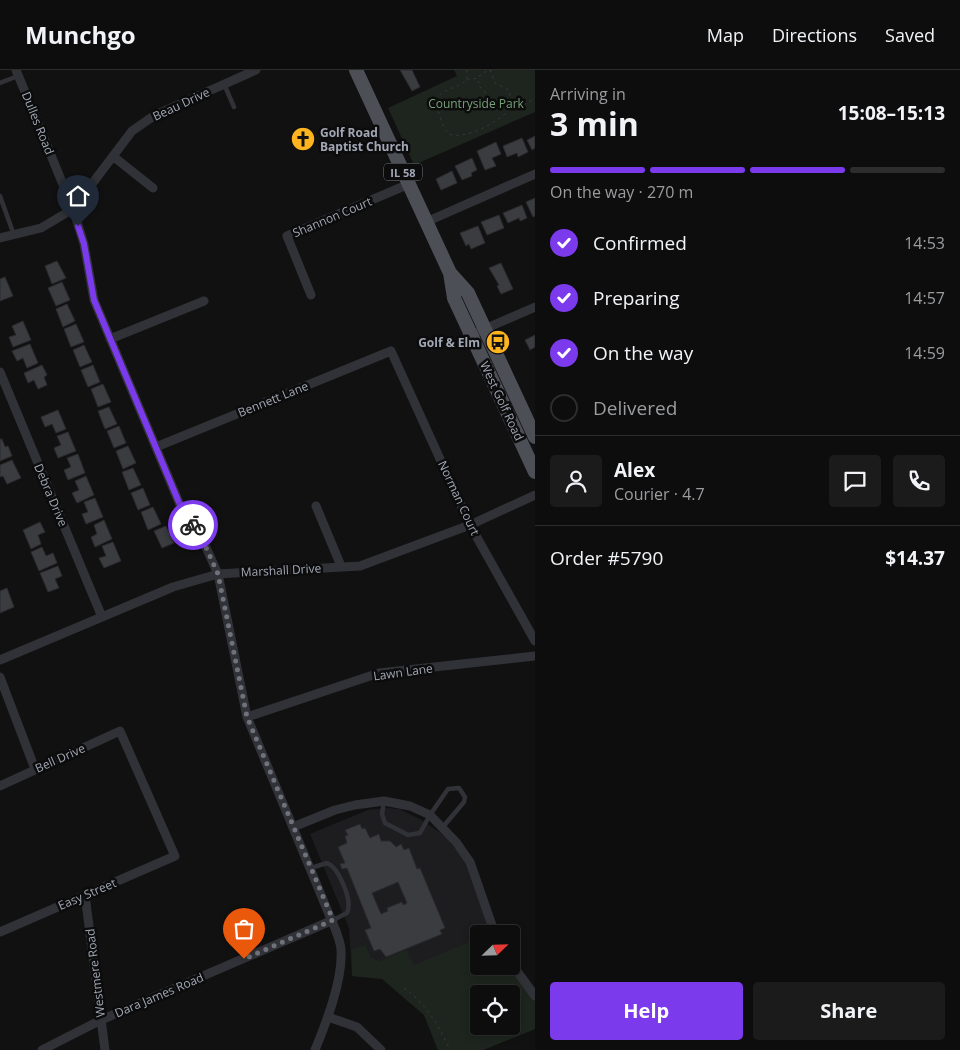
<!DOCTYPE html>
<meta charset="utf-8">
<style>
:root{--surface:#0d0d0e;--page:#1b1b1c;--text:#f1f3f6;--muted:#9a9c9e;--line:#2d2d2e;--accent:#7c3aed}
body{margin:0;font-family:"Open Sans",sans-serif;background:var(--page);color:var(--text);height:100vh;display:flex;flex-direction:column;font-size:19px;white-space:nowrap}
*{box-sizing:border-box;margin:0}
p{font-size:16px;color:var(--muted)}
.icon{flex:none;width:28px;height:28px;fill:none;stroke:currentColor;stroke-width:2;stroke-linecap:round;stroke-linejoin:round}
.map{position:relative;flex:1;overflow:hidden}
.details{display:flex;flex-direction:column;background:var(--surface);width:425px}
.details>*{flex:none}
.needle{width:32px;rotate:67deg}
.controls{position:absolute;left:470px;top:855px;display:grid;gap:10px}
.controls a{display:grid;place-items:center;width:50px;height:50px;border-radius:5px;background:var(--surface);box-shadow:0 2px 8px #0003,0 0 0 1px var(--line);font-size:25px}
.pin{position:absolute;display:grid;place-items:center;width:42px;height:42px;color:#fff;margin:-51px -21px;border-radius:50% 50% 50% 0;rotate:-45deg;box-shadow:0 0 5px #0007}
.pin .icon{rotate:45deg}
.courier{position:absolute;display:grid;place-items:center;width:50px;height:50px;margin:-25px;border:4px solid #7c3aed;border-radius:50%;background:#fff;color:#222;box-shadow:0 1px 6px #0007}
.overview em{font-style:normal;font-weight:700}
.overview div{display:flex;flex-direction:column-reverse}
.overview{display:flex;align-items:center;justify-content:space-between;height:85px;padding:0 15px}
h1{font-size:32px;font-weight:700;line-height:38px}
.bar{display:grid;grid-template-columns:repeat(4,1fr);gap:8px 5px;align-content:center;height:60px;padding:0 15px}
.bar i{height:6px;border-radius:4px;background:var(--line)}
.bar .active{background:var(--accent)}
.bar p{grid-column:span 4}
.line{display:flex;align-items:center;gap:12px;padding:0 15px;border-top:1px solid var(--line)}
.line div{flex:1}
.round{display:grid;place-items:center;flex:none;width:52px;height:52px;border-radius:5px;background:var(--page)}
ol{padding:0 15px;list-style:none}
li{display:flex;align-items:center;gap:15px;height:55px}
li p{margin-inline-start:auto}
li .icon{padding:5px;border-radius:50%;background:var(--accent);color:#fff;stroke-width:4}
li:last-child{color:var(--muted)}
li i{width:28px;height:28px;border:2px solid var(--line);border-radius:50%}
.cta{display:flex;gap:10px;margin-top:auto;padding:10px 15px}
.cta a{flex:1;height:58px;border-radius:5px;background:var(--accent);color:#fff;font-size:20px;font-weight:700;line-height:58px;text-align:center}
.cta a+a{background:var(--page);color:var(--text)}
header{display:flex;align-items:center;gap:30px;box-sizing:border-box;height:70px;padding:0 25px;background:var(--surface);border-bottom:1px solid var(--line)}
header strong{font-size:24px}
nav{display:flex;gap:28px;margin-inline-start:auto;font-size:18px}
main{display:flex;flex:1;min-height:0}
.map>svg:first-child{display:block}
</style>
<header>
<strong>Munchgo</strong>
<nav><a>Map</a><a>Directions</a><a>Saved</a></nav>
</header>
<main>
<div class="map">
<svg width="535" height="980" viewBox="0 0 535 980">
<rect width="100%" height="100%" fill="#111112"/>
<path fill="#1d1d1f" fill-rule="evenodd" d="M386,738L399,739L420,749L445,766L466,792L491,864H479V896H510L535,959L483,980H438L424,945L383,909L352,906L349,858L310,764L368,740ZM479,924H511V956H479Z"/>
<path fill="#1d251e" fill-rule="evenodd" d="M454,0H535V42L414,95L388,38L457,6Z
M479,868V896H510L535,930V959L483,980H438L424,945L382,909L352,906V879L366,875L371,888L380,891L407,880L414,895ZM479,924H511V956H479Z"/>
<path fill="#3a3c40" stroke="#2b2a2e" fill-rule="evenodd" d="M400,0H412L420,17L412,21Z
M535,66V78L532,80L527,70Z
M522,68L528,82L518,87L517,83L507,87L503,76Z
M496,72L501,84L492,88L496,96L485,100L477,81Z
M472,88L477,100L471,103L472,106L462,110L455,96Z
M452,101L457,113L441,120L436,109Z
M535,128V146L533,147L526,132Z
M522,135L527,148L520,151L519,148L508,153L503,143Z
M499,145L504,158L487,165L481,152Z
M478,156L485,173L471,179L469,174L466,176L460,163Z
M57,191L66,208L52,214L45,196Z
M501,193L513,219L501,224L497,216L499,215L489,198Z
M5,207L13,226L0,231V209Z
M62,212L70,230L56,236L48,218Z
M67,234L75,251L63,257L56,239Z
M23,251L31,270L13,277L9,267L16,265L12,256Z
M76,254L84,272L71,277L64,259Z
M535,265V277L530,280L525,270Z
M30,274L38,293L27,298L23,288L17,291L12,281Z
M84,275L92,292L80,297L73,280Z
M42,295L47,305L44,307L47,315L38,319L34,310L28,313L24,303Z
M93,295L100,312L88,317L81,300Z
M103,314L111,332L98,337L91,319Z
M109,337L117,354L105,359L98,341Z
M58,340L66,359L56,363L52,354L45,357L41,347Z
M119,356L126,373L114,378L107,361Z
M68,362L76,381L58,388L54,378L61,375L57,366Z
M0,369H2L5,377L8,376L12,386L0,391Z
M128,376L136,393L123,399L116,381Z
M78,384L85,403L68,410L64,400L71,397L67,388Z
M12,390L21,408L7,414L3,406L0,407V395Z
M133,398L141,415L129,420L122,402Z
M86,406L94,425L77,433L72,423L79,420L75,411Z
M143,418L150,435L138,440L131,423Z
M95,428L103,447L86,454L82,444L88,442L84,432Z
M153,437L161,454L148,460L141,442Z
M104,450L112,469L95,477L91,467L97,464L94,455Z
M40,452L45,462L38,465L41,474L31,479L23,460Z
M166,456L174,473L162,478L154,461Z
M113,472L121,491L104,498L99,488L106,486L102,476Z
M42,477L46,486L53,483L57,493L39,501L31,482Z
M58,496L62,506L55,509L59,518L48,522L40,503Z
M7,518L14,537L0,543V521Z
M360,754L362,759L365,758L370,768L379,764L381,771H390L396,777L401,774L404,780L409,778L417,799L420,798L445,858L440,860L442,864L386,887L380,879L374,881L365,860L371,858L347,798L342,799L340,794L345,793L338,777L347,773L345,766L348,765L345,760ZM398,812L407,833L403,835L402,832L387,838L388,841L381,844L372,823Z"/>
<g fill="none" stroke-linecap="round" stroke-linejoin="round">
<path stroke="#37393f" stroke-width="1" stroke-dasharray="2.5 4" stroke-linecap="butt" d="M467,0V10C451,23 429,17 440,46C442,53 444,59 449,64C468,71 506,48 516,32L525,34L535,29
M490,0L495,13L507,19L510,23L508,34L503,39L492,37L488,34L486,23L478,15L480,5C483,2 488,1 492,0
M467,10L477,8
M404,918C426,934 439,955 450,980"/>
<path stroke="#313237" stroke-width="4.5" d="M0,13L18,6
M224,14L234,37
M0,126L14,165
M384,731L382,744L385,753L408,765L420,763L430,745L448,719L459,718L465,727L464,732L442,758
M311,798L327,793C339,798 353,831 347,843L333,850"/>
<path stroke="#313237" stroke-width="9" d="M16,0L73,139L84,174L94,230L183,442L200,464L218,504L247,647L336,861C338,867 341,874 341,880C343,910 326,953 315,980
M114,87L153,118
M426,152L535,104
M0,168L41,158L73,139L132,61L155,45L256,0
M311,225L287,166L409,114
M471,265L535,237
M110,269L204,231
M0,302L102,547
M156,377L391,281L470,455L535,571
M316,436L341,496
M0,590L173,517L218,504L360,496L470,455L535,425
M0,607L35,699
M247,647L379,603L535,586
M0,716L120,661L175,786L0,862
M293,757L335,740L355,735L384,731L410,736L430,745L456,772L470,792L495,864
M85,825L105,980
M511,893L535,926
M328,947L357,957L381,980
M42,980L101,950L333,850"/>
<path stroke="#4d4f57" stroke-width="14" d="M356,0L450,203L468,223L535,367
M450,203L454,228L535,402"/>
</g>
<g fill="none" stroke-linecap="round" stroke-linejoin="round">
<path stroke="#6f727b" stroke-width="5" stroke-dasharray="0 9" d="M193,455L200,464L218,504L247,647L333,850L244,889"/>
<path stroke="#7c3aed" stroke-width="6" d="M78,156L84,174L94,230L183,442L193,455"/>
</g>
<defs>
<g id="church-disc" transform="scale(1.25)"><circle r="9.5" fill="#fdb41e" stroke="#0c0c0d"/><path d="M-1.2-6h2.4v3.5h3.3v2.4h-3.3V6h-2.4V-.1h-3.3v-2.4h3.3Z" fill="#111"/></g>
<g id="bus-disc" transform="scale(1.25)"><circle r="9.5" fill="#fdb41e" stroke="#0c0c0d"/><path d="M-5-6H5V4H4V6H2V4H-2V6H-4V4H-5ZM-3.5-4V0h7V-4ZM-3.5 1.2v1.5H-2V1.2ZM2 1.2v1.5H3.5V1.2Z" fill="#111"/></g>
</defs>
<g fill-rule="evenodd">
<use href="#church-disc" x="303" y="69"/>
<use href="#bus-disc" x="498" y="272"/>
</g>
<g text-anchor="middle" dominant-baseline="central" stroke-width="5" stroke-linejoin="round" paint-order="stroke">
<rect fill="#0c0c0d" stroke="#747882" stroke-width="1" x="384" y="93.5" width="38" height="17" rx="4"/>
<g font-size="11" font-weight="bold" fill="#a1a7b4">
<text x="403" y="102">IL 58</text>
</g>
<g font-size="12" fill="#76a179" stroke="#0c0c0d">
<text x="476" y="33">Countryside Park</text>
</g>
<g font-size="12" fill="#a1a7b4" stroke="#0c0c0d">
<text transform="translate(181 34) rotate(-25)">Beau Drive</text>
<text transform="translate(38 53) rotate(68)">Dulles Road</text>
<text transform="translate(332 147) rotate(-23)">Shannon Court</text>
<text transform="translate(273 329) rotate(-22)">Bennett Lane</text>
<text transform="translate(502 331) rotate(65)">West Golf Road</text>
<text transform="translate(51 425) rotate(67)">Debra Drive</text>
<text transform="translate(459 428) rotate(65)">Norman Court</text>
<text transform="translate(281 500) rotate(-3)">Marshall Drive</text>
<text transform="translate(403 602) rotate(-8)">Lawn Lane</text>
<text transform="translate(60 688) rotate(-24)">Bell Drive</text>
<text transform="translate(87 824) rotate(-23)">Easy Street</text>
<text transform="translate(95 903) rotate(-97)">Westmere Road</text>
<text transform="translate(159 925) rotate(-23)">Dara James Road</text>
</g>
<g font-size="12" font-weight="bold" fill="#a1a7b4" stroke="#0c0c0d" text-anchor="start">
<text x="320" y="62">Golf Road<tspan x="320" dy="14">Baptist Church</tspan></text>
<text x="480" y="272" text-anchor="end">Golf &amp; Elm</text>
</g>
</g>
</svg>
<div class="controls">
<a><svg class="needle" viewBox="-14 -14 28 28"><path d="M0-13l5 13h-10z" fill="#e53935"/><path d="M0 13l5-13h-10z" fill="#9a9c9e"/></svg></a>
<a><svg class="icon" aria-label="locate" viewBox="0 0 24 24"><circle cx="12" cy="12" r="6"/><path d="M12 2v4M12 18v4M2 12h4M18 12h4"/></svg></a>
</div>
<div class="pin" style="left:244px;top:889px;background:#ea580c"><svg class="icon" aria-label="bag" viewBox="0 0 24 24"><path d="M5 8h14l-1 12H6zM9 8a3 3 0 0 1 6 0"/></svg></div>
<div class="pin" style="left:78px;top:156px;background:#1f2937"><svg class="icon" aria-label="home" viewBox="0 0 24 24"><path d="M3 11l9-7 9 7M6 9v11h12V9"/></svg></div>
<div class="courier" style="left:193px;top:455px"><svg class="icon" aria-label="bike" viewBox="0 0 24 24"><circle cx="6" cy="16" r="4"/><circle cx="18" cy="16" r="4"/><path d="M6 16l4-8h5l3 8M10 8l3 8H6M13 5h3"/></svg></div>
</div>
<section class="details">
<div class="overview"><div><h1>3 min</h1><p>Arriving in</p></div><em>15:08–15:13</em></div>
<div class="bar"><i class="active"></i><i class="active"></i><i class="active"></i><i></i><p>On the way · 270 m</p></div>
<ol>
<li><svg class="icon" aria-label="check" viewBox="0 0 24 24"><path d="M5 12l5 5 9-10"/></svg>Confirmed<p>14:53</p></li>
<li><svg class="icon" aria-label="check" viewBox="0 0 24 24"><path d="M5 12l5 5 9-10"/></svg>Preparing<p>14:57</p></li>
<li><svg class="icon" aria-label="check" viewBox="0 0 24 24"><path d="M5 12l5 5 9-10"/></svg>On the way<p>14:59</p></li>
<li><i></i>Delivered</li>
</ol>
<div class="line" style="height:90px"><a class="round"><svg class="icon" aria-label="person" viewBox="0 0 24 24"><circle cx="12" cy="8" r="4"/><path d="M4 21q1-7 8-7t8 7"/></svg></a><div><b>Alex</b><p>Courier · 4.7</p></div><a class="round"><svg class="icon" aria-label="chat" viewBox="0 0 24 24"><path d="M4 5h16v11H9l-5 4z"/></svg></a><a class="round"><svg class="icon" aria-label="phone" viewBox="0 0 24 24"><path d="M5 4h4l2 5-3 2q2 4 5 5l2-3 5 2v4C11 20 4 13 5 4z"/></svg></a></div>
<div class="line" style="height:65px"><div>Order #5790</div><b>$14.37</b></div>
<div class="cta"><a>Help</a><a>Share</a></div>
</section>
</main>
